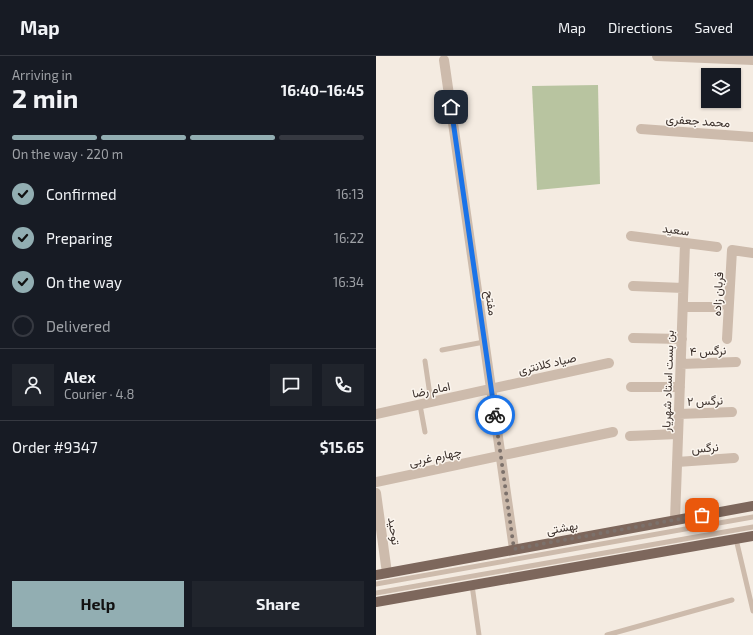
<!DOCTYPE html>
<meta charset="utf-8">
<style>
:root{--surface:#171b24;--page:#20242c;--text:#f1f3f6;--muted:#9ea1a6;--line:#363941;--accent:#92aeb2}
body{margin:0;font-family:"Exo 2",Vazirmatn,sans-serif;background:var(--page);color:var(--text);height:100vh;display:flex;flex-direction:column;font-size:15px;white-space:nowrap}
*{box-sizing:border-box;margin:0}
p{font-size:13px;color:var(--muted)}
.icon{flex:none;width:22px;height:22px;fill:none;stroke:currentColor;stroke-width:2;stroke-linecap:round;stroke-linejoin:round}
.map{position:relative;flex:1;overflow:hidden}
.sheet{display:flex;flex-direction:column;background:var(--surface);width:376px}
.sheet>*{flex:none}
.controls{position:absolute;left:325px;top:12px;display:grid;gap:8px}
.controls a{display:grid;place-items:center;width:40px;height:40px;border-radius:0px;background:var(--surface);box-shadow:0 1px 3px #0004;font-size:20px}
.pin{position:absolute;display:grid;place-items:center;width:34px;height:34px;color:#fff;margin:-17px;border-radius:8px;box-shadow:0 2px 6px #0006}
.courier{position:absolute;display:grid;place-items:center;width:40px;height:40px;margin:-20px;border:3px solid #1a73e8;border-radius:50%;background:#fff;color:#222;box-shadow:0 1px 5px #0007}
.summary em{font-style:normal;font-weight:700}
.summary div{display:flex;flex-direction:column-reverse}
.summary{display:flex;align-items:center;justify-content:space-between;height:68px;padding:0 12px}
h1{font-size:26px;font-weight:700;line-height:30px}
.bar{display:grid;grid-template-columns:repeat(4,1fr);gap:6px 4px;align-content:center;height:48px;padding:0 12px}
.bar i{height:5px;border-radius:3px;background:var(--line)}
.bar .active{background:var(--accent)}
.bar p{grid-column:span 4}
.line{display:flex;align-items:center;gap:10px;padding:0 12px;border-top:1px solid var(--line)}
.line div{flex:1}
.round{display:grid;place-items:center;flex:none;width:42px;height:42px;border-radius:0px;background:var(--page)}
ol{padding:0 12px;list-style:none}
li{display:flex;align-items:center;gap:12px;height:44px}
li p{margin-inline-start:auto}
li .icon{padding:4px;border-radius:50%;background:var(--accent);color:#111;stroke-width:4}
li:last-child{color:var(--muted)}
li i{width:22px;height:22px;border:2px solid var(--line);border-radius:50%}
.button{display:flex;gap:8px;margin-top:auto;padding:8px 12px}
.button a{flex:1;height:46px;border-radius:0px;background:var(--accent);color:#111;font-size:16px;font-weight:700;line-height:46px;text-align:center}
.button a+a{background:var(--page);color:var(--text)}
header{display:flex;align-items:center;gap:24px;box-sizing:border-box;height:56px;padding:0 20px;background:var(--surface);border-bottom:1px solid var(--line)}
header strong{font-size:19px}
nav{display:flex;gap:22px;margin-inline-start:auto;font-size:14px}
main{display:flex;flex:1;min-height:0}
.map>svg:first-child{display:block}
</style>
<header>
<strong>Map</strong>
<nav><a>Map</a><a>Directions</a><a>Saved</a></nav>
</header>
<main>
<section class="sheet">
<div class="summary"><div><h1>2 min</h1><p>Arriving in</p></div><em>16:40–16:45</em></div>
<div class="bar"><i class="active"></i><i class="active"></i><i class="active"></i><i></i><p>On the way · 220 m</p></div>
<ol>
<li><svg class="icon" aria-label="check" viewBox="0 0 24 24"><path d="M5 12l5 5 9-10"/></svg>Confirmed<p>16:13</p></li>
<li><svg class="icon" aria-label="check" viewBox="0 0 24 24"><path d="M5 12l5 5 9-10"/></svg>Preparing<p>16:22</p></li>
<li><svg class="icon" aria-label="check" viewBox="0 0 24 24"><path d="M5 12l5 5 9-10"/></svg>On the way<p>16:34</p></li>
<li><i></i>Delivered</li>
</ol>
<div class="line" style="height:72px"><a class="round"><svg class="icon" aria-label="person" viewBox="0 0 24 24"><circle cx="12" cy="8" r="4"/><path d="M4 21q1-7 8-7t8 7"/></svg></a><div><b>Alex</b><p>Courier · 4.8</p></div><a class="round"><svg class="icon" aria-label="chat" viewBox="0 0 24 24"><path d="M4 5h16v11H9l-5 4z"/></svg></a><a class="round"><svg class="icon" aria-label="phone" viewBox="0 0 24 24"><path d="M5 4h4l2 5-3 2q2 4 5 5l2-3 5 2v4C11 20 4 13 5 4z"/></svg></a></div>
<div class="line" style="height:52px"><div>Order #9347</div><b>$15.65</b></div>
<div class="button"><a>Help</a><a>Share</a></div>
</section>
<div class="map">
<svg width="377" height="579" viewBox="0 0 377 579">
<rect width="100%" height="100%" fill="#f4ebe1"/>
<path fill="#b8c4a0" d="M222,29L224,128L161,134L156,30Z"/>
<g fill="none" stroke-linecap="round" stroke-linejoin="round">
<path stroke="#cdbbac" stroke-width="5" d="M66,294L108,286
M49,305L55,346
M44,349L49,376
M360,483L377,555
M0,528L377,461
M96,529L103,579
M0,537L377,471
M231,579L356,544"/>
<path stroke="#cdbbac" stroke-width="10" d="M68,4L138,493
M265,73L377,81
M255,180L341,191
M257,230L307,232
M307,251H343
M257,282L306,283
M351,283L356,194L377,197
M305,308L360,306
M255,331H304
M0,358L233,307
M303,358L356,356
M254,380L302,378
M301,406L358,402
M0,426L237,376
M0,437L11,517
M299,464L309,188"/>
<path stroke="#cdbbac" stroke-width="10" d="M281,0L377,4"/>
<path stroke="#7d675c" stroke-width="10" d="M0,519L377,450
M0,546L377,480"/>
</g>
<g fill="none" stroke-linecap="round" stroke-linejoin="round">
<path stroke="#7c716b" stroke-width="4" stroke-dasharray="0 7.2" d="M119,359L138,493L326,459"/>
<path stroke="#1a73e8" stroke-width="5" d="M75,51L119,359"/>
</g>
<g text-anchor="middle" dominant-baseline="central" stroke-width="3" stroke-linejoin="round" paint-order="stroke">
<g font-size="12" fill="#3b302b" stroke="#fbf5ee">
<text transform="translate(322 64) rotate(4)">محمد جعفری</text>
<text transform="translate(300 173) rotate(7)">سعید</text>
<text transform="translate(341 238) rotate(-87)">قربان زاده</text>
<text transform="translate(116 247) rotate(82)">مفتح</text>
<text transform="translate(332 294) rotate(-2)">نرگس ۴</text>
<text transform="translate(171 307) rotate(-13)">صیاد کلانتری</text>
<text transform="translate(291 325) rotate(-88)">بن بست استاد شهریار</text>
<text transform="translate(55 333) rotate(-12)">امام رضا</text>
<text transform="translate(329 344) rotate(-2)">نرگس ۲</text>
<text transform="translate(329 391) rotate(-4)">نرگس</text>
<text transform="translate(59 400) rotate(-12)">چهارم غربی</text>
<text transform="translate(186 471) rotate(-10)">بهشتی</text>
<text transform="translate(19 475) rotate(82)">توحید</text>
</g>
</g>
</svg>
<div class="controls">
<a><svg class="icon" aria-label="layers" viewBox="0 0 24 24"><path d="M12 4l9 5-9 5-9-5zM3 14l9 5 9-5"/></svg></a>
</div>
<div class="pin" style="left:326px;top:459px;background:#ea580c"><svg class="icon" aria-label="bag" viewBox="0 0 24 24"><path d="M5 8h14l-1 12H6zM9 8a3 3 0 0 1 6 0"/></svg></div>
<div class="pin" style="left:75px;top:51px;background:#1f2937"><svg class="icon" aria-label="home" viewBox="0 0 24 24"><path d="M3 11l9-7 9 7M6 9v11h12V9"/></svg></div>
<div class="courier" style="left:119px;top:359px"><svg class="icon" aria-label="bike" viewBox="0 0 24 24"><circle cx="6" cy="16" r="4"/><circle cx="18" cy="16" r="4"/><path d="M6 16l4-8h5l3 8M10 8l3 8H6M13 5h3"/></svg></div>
</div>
</main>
